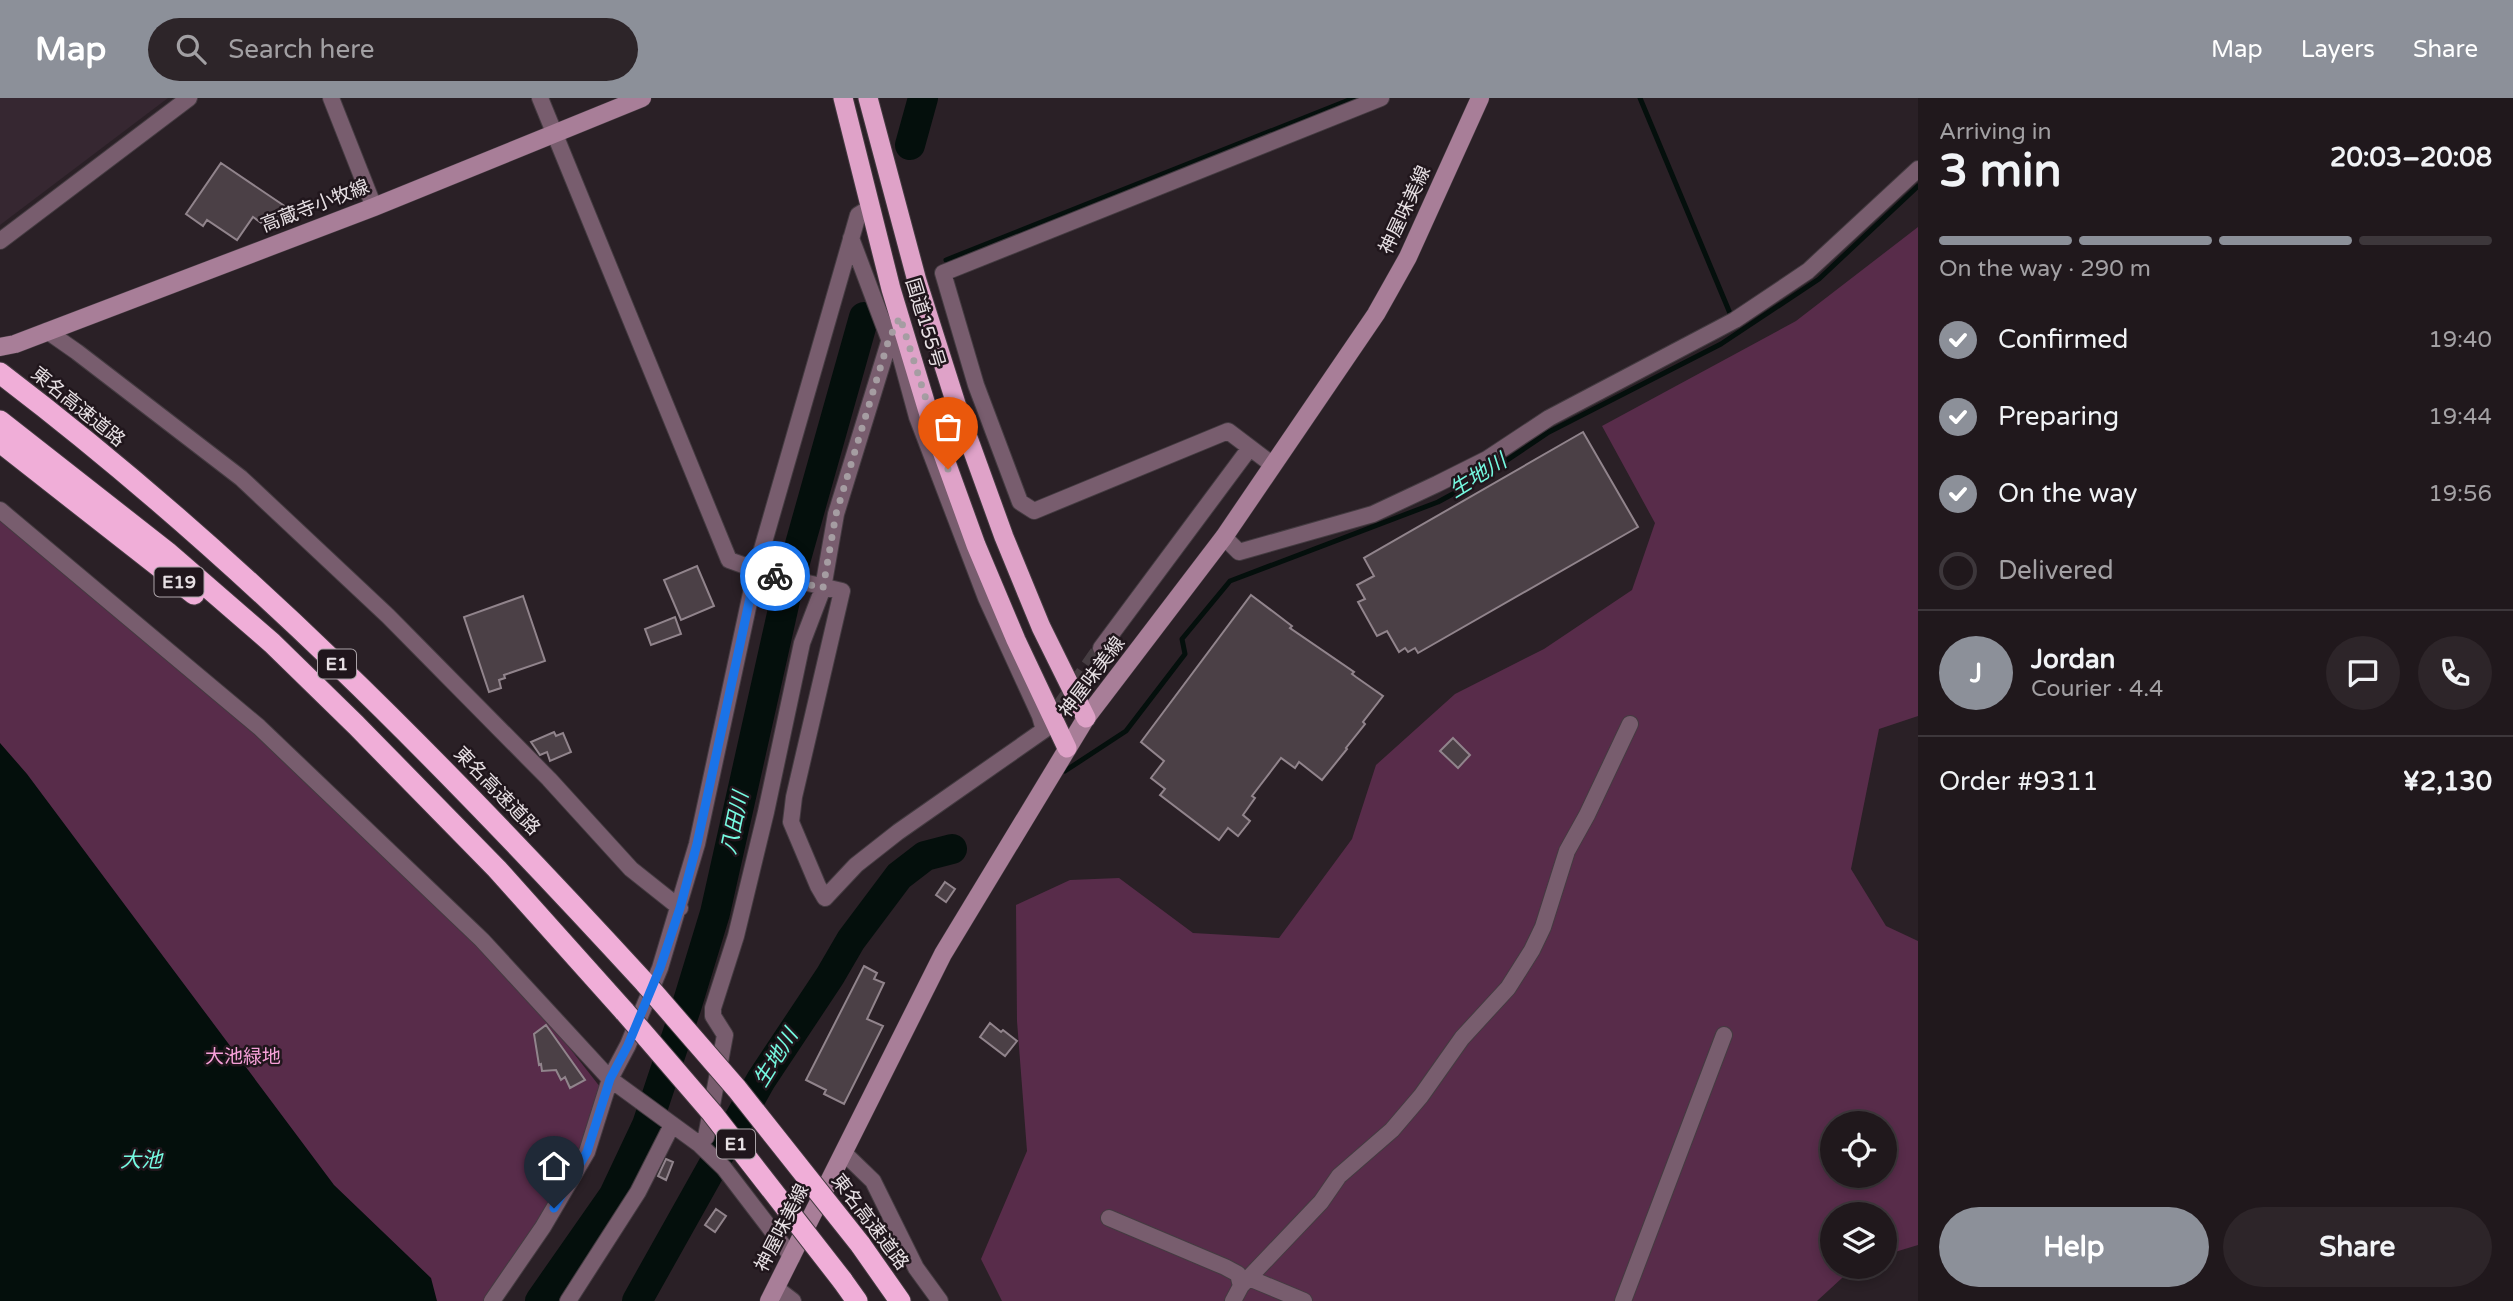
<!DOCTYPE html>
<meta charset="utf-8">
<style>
:root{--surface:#20181c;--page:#2d2529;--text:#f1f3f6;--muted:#a2a0a3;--line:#3d373b;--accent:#8c9099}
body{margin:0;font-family:"Varela Round","Noto Sans JP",sans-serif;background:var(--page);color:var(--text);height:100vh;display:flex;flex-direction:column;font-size:26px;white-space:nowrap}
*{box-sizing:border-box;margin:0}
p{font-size:23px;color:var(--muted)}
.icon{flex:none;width:38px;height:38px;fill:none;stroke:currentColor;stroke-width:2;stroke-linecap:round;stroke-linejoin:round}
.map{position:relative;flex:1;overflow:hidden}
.panel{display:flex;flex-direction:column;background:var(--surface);width:595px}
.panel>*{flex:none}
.fabs{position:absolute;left:1820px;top:1013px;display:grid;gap:14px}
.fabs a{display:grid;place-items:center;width:77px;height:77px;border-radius:50%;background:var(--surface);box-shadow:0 4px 10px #0003,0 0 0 2px var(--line);font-size:35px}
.pin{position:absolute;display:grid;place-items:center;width:60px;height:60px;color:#fff;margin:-72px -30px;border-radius:50% 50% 50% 0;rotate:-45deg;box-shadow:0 0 7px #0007}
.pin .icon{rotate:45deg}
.courier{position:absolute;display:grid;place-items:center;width:70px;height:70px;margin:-35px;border:5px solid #1a73e8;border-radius:50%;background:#fff;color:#222;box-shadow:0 2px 9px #0007}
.headline em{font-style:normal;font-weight:800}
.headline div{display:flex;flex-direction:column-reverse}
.headline{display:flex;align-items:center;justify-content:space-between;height:119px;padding:0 21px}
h1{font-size:46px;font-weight:800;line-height:52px}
.bar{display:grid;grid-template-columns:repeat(4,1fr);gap:10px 7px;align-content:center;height:84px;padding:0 21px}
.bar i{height:9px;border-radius:5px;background:var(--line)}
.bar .on{background:var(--accent)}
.bar p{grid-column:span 4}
.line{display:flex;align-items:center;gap:18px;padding:0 21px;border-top:2px solid var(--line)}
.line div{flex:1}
.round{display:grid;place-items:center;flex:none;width:74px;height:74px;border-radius:37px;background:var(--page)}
ol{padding:0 21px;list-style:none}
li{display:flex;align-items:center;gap:21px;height:77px}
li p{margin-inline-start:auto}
li .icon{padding:7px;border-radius:50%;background:var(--accent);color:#fff;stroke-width:4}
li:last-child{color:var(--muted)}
li i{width:38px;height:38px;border:4px solid var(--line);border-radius:50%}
.primary-button{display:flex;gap:14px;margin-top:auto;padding:14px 21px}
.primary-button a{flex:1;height:80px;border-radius:42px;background:var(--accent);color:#fff;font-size:28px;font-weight:800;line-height:80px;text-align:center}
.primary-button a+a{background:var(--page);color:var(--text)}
header{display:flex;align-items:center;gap:42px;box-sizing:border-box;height:98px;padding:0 35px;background:var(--accent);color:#fff}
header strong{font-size:33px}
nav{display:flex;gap:38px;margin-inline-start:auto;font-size:24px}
.search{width:490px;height:63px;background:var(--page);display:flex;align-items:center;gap:18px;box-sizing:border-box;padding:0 24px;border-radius:38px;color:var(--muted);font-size:26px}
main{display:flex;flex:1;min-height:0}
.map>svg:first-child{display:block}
</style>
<header>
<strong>Map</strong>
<div class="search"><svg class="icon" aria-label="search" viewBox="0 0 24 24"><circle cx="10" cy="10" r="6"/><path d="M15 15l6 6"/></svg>Search here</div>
<nav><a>Map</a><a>Layers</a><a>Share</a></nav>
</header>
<main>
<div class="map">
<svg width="1918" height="1203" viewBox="0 0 1918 1203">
<rect width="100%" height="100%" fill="#2a2026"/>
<path fill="#362731" d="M0,0H168L0,127Z"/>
<path fill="#582c4a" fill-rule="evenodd" d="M1918,129V618L1879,631L1851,771L1886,828L1918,843V1147L1885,1157V1116H1832V1169H1854L1817,1203H1002L981,1161L1027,1053L1017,923L1016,807L1070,782L1119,780L1193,835L1279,840L1352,741L1376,667L1455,596L1544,551L1632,492L1655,425L1602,328L1796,223ZM1832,1026H1885V1078H1832Z
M0,421L255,634L477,846L550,925L604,994L583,1052L487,1203H0Z"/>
<path fill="#040f0c" d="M0,645L27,676L334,1087L431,1180L437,1203H0Z"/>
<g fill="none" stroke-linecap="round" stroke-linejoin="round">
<path stroke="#040f0c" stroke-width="5" d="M1640,0L1732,220
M946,162L1354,0
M1065,673L1126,633L1185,556L1182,541L1230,483L1438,404L1473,385L1549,334L1721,246L1819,181L1918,88"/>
<path stroke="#040f0c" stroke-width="30" d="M910,47L923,0
M540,1203L614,1097L647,1027L686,910L715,815L788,489L864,219
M637,1203L761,982L830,878L851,842L899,778L925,758L952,751"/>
</g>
<path fill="#4b4046" stroke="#91848c" stroke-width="2" d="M221,65L286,109L270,131L253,119L237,142L207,122L203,128L186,116Z
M1583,334L1638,429L1418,555L1415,550L1408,554L1405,550L1399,554L1387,533L1377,538L1358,504L1365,501L1357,487L1374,478L1364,460Z
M697,468L714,508L681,522L664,482Z
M1251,497L1292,528L1290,530L1354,574L1352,576L1356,579L1383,598L1363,624L1365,626L1346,650L1347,651L1322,682L1299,664L1295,670L1281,660L1252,698L1255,700L1243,717L1250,723L1238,738L1228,730L1219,742L1160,697L1165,691L1151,680L1164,663L1141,644Z
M523,498L545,563L504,577L505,580L499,582L501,590L489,594L464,519Z
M675,519L681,536L651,547L645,531Z
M554,634L556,638L563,635L571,654L550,663L547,654L540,657L531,644Z
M1453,640L1470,657L1458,670L1440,653Z
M945,784L955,791L946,804L936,797Z
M864,868L877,875L874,881L884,885L867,921L883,928L844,1006L824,996L826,992L806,982Z
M990,925L1001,934L1003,932L1017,943L1005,958L980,939Z
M546,927L585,982L570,990L565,979L561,982L556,972L542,973L541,966L539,967L534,936Z
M666,1061L673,1064L666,1082L658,1078Z
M716,1111L726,1118L715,1134L705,1127Z"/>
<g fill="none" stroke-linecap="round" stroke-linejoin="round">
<path stroke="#463d42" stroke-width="16" stroke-dasharray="16 8" stroke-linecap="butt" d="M1047,627L1101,550"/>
<g stroke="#443b41" stroke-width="18">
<path id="minor" d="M331,0L374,109
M540,0L729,462L765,475L842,493L794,699L791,724L818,788L825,800L856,767L898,734L1044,632L1040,618L986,500L917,319L893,231
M851,140L889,241
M0,143L189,0
M47,233L77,254L241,380L388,518L549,681L631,771L680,810
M1273,367L1228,333L1034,413L1020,404L976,287L943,175L1381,0
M0,412L259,629L482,842L610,981L699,1046L724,1070L792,1159
M1224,439L1239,454L1373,416L1437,386L1487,361L1549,320L1735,222L1808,173L1918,71
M1101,550L1249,351
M699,1046L706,1039L725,937L713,918V910L736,838L766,714L802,545L823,490L836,416L893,231
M844,1055L873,1083L916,1170L940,1203
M1109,1120L1225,1169L1238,1176L1241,1188
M1249,1180L1304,1203
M776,1190L793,1203
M492,1203L543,1129L587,1054L610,981L628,947L660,870L697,746L756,472L858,117L871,109
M568,1203L638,1094L672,1027
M1233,1203L1241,1188L1321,1104L1339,1078L1392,1032L1421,998L1462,940L1508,890L1532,852L1543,829L1567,753L1587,717L1630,626
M1623,1203L1724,937"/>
</g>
<g stroke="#443b41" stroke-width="19">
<path id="secondary" d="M0,249L15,246L374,109L642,0
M769,1203L943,856L1086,620L1224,439L1376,216L1408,159L1480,0"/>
</g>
<g stroke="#443b41" stroke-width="21">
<path id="trunk" d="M843,0L891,191L930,320L976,447L1016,542L1067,650
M868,0L917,183L958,312L1004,439L1041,529L1086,620"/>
</g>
<g stroke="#443b41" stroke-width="23">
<path id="motorway" d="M0,275C237,455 446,668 646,886
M0,323L167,454L272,545L356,627L497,771L625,914
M0,344L194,496
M860,1146L900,1203
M842,1182L857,1203"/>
</g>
<use href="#minor" stroke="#785d6e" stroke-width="16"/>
<use href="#secondary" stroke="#a87e98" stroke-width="18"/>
<use href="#trunk" stroke="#dfa2c8" stroke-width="19"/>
<use href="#motorway" stroke="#f0aed8" stroke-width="21"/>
<g stroke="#443b41" stroke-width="23" stroke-linecap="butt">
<path id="motorway-bridge" d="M646,886L737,991L860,1146
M625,914L712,1015L842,1182"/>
</g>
<use href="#motorway-bridge" stroke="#f0aed8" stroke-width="21"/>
</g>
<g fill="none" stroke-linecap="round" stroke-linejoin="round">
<path stroke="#a59da2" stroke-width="7" stroke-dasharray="0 12.6" d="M775,478L823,490L836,416L889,241L900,219L948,371"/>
<path stroke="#1a73e8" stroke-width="9" d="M554,1110L587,1054L610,981L628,947L660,870L680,810L697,746L756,472L775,478"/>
</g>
<g text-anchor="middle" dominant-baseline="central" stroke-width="5" stroke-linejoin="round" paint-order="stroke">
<g fill="#20161c" stroke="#aba3a8" stroke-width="2">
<rect x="154.5" y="469.5" width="49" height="29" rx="5"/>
<rect x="318" y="551.5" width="38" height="29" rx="5"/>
<rect x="717" y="1031.5" width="38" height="29" rx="5"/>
</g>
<g font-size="18" font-weight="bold" fill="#e7e0e4">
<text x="179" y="484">E19</text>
<text x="337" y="566">E1</text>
<text x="736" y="1046">E1</text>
</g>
<g font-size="19" fill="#e7e0e4" stroke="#20161c">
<text transform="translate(315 108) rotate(-21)">高蔵寺小牧線</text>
<text transform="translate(1405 112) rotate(-65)">神屋味美線</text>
<text transform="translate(925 225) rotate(73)">国道155号</text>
<text transform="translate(78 309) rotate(39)">東名高速道路</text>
<text transform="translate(1092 579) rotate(-53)">神屋味美線</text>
<text transform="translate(497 693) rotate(46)">東名高速道路</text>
<text transform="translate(870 1124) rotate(53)">東名高速道路</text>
<text transform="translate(782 1130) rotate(-63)">神屋味美線</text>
</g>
<g font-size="19" fill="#f6a0d8" stroke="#20161c">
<text x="243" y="959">大池緑地</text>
</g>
<g font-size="21" font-style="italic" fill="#75fae1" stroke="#20161c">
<text transform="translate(1478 378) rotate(-32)">生地川</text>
<text transform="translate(735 725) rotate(-78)">八田川</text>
<text transform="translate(776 960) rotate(-58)">生地川</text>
<text x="141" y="1062">大池</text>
</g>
</g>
</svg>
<div class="fabs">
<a><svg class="icon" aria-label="locate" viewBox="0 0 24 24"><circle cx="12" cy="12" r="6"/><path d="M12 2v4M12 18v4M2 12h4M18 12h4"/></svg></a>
<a><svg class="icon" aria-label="layers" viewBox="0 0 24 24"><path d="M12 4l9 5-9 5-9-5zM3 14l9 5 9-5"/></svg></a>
</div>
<div class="pin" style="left:948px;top:371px;background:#ea580c"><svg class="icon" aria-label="bag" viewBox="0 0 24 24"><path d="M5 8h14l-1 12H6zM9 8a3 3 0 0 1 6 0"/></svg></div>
<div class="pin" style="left:554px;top:1110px;background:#1f2937"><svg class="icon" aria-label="home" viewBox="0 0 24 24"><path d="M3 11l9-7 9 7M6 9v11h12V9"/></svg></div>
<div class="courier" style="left:775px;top:478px"><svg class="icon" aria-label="bike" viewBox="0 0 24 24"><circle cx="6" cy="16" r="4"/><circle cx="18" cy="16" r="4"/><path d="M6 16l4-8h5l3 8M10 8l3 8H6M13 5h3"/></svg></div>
</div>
<section class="panel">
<div class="headline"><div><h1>3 min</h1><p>Arriving in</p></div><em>20:03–20:08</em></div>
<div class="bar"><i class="on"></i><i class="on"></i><i class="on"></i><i></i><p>On the way · 290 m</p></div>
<ol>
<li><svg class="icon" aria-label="check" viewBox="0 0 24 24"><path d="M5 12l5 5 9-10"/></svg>Confirmed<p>19:40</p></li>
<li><svg class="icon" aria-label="check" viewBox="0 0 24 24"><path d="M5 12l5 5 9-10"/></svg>Preparing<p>19:44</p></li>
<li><svg class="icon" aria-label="check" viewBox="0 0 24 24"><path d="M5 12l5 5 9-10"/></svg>On the way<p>19:56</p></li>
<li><i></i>Delivered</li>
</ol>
<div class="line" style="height:126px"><b class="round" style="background:var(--accent);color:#fff">J</b><div><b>Jordan</b><p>Courier · 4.4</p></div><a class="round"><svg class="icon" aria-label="chat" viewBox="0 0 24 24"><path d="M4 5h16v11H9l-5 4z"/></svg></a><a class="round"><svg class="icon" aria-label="phone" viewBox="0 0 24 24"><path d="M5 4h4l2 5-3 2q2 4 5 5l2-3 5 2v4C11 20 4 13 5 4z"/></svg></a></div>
<div class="line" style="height:91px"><div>Order #9311</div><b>¥2,130</b></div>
<div class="primary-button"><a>Help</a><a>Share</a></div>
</section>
</main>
